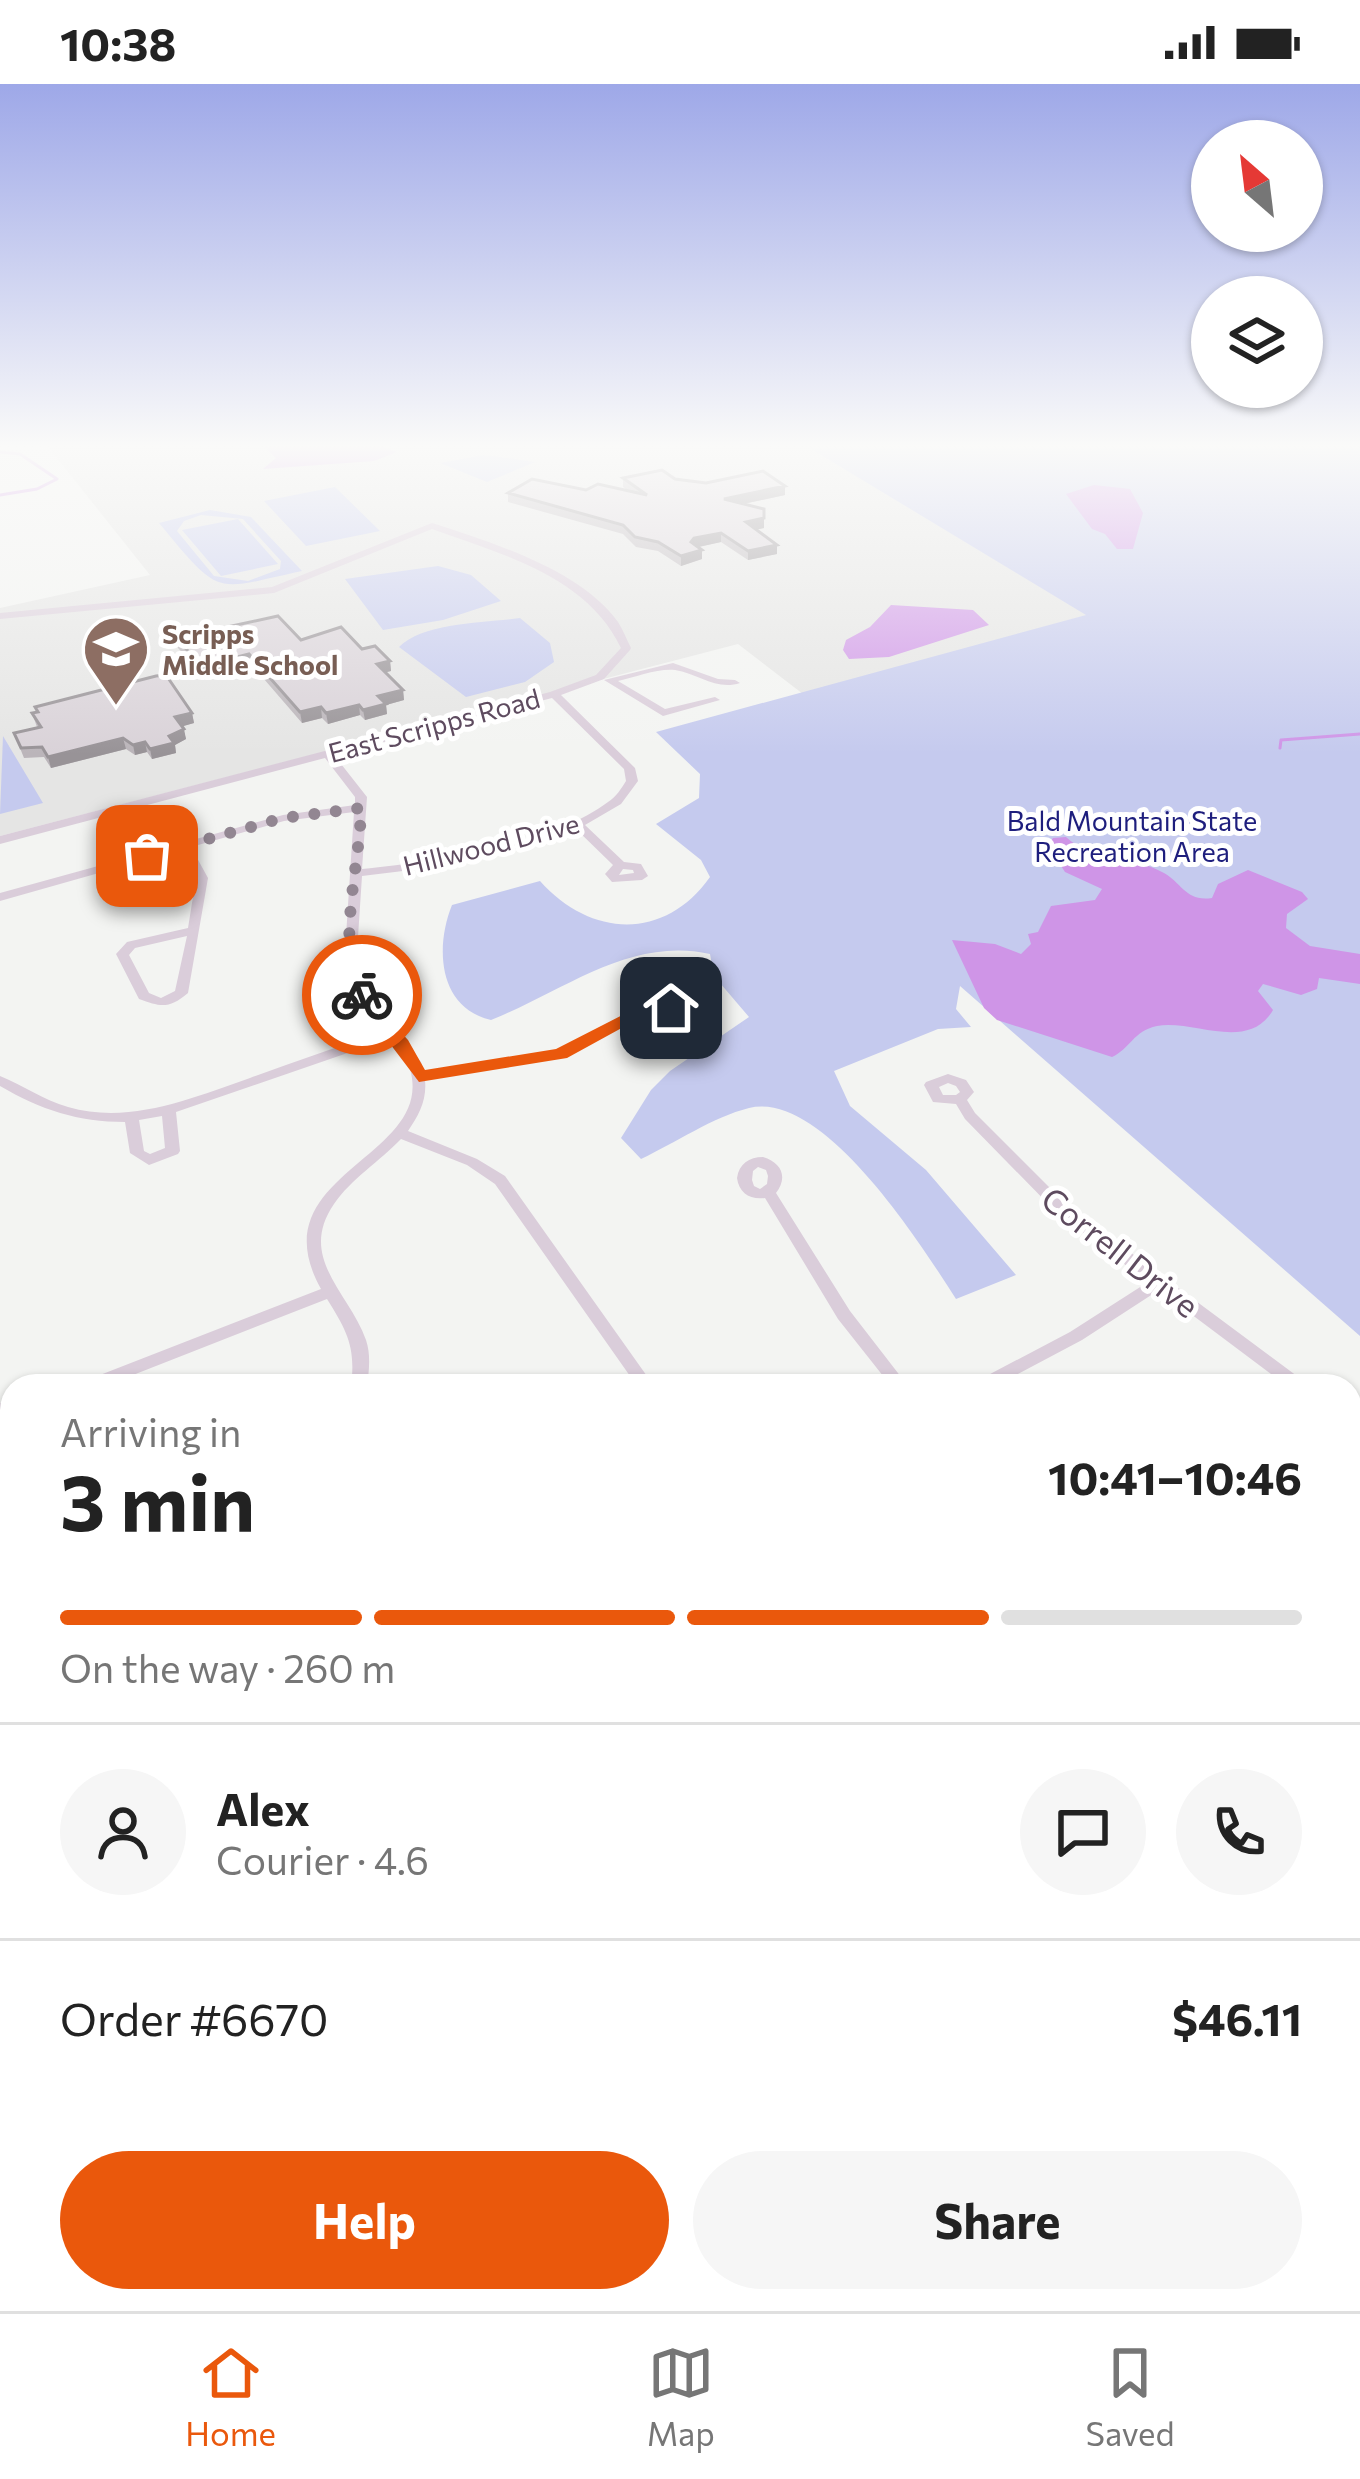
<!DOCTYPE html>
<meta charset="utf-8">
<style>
:root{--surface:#fff;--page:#f6f6f6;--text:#222;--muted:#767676;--line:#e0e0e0;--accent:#ea580c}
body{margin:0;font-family:Commissioner,sans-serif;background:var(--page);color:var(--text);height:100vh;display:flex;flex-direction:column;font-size:45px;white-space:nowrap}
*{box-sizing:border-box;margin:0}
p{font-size:39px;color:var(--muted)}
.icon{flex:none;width:66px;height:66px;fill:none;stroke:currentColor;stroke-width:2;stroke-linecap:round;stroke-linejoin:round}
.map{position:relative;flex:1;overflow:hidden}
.sheet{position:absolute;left:0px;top:1290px;width:1362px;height:939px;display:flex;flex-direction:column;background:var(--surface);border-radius:36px 36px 0 0;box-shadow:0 3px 9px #0004}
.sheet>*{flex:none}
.needle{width:78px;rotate:332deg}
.buttons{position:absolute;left:1191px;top:36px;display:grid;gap:24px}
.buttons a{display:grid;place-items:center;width:132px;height:132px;border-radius:50%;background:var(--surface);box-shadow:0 3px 9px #0004;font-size:60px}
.pin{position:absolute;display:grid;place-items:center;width:102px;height:102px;color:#fff;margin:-51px;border-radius:24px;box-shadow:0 6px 18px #0006}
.courier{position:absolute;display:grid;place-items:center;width:120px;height:120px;margin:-60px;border:9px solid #ea580c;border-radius:50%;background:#fff;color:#222;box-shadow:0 3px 15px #0007}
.summary em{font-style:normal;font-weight:700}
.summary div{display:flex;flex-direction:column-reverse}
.summary{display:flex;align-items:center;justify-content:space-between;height:204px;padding:0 60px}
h1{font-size:78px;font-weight:700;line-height:90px}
.bar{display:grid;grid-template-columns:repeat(4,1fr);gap:18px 12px;align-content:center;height:144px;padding:0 60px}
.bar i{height:15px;border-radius:9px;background:var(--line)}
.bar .selected{background:var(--accent)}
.bar p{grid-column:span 4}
.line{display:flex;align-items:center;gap:30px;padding:0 60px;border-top:3px solid var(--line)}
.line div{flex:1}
.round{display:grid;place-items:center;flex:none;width:126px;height:126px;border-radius:63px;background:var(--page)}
.button{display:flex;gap:24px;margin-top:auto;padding:24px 60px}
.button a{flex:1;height:138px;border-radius:72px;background:var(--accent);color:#fff;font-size:48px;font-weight:700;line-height:138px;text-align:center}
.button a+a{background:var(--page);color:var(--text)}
.status{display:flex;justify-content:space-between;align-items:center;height:84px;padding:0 60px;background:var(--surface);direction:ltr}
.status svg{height:33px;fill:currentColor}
.tab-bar{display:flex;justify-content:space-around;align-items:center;height:168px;border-top:3px solid var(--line);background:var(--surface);font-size:33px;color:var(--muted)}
.tab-bar a{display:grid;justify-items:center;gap:6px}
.tab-bar .selected{color:var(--accent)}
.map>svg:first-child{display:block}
</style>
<div class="status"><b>10:38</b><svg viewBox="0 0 49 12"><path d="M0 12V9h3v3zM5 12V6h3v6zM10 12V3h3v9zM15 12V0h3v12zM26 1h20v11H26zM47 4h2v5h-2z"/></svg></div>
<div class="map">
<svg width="1360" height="2227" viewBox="0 0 1360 2227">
<rect width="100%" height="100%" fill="#f3f4f2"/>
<path fill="#e5e5e4" d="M45,359H801L1087,531L803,610L738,560L0,752V524L150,491Z"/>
<path fill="#c5caee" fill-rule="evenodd" d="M801,359H1360V1252L960,902L956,925L971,943L938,945L834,987L850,1022L926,1086L1016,1191L956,1215C922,1162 824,1006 749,1024C713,1033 675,1059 641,1075L621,1054L651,1006L670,987L749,933L714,892L710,870C630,852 564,907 491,936C438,924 435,863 452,821L540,797C591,854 665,857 710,793L701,776L656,740L699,714L700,690L656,648L1086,531Z
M484,371L535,378L487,398L440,379Z
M335,403L380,447L306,462L264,417Z
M210,426L251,433L302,487C213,506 222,515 159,439ZM201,431L243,435L281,477L280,485L248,497L214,492L177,447L184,437Z
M238,435L278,480L221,492L182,446Z
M438,482L471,491L501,517L443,536L383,546L345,495Z
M520,534L550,559L554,578L525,598L466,613L399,563C424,538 486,539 520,534Z
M3,652L43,719L0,730Z"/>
<path fill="#cf95e7" d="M270,359H373L397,368L374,377L263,385L276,374L264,363Z
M1094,401L1130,405L1143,429L1133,465H1117L1105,450L1092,445L1066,410Z
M891,521L973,526L989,541L889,573L849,575L843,566L846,556L870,543Z
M1066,753C1090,776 1133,771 1164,789C1182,799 1186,818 1212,814L1218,800L1248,786L1302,808L1308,815L1287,830L1286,844L1310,862L1360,870V900L1319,894L1317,905L1301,911L1263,900L1258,907L1273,926C1248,969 1193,935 1157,942C1133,947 1130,965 1112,973L997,936L984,924L952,856L995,860L1021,870L1031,860L1028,850L1038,848L1051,822L1095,816L1102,805L1065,788L1048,762L1053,754Z"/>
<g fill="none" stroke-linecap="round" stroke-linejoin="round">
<path stroke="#cf95e7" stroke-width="3" d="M0,368L20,370L57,395L37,405L0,411
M1280,664L1281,656L1360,650"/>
<path fill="#dacdda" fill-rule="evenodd" d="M432,439C491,458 581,486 618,538C623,546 627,556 631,564L630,566L604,595L561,611L635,684L638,697L621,720L585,741L624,778L641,780L648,792L642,796L612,798L605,790L613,781L576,745C509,772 434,784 362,792L356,883L365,907L421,978L424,988L557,966L638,923L633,917L647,903C664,900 673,904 684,916L671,930L648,928L566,973L425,996C427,1016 419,1031 408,1047L477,1075L505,1092L654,1302H637L495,1100L467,1081L401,1055C380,1077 351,1095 334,1120C297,1174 349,1208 366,1256C371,1271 369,1287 367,1302H351C356,1263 347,1247 327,1215L105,1302H80L82,1298L321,1205C256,1089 436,1075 410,985C406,974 395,964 388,955L176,1028L180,1067L178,1070L149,1081L130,1069L125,1038C78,1038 41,1026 0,1002V992C23,1001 43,1016 68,1023C130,1041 192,1014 250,994C294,978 338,963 383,947L352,908L344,883L354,728L284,737L191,763L208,794L188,909C169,925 161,923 139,915L116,870L127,858L188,844L196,794L180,766L0,817V809L283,731L355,721V713L325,674L0,760V752L550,608L596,591L621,564C587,492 501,470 432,445L274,509L0,535V529L272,503ZM552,614L624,685L626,697C621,705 616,713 608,718C548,763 435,777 362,785L367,713L334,671ZM623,785L633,786L634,789L619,791ZM187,852L175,907L161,914L149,909L129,871L135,864ZM655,910H662L669,916L663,923L650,921L647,917ZM162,1032L165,1064L150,1070L144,1067L139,1036Z
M673,579L718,595L735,596L740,599C717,607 699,590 675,586C659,584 635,593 618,597L665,625L715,613L720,616L663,632L604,596Z
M948,990L966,996L974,1008L967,1016L975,1029L1068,1122L1305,1298L1307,1302H1287L1159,1206L1082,1256L995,1302H973L975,1298L1070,1248L1148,1198L1058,1130L965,1035L956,1020L933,1018L924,1001L926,998ZM948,999L956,1002L960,1008L956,1011H943L939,1003Z
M763,1073C782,1079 788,1093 776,1109L850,1227L908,1302H891L838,1235L765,1114C750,1116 739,1109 737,1094C739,1080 749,1073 763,1073ZM758,1083L766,1086L768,1092L767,1100L760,1105L754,1102L752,1096L753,1087Z
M12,1316V1330L0,1333V1319Z
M1350,1335L1360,1341V1358L1350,1352Z
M12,1501V1517L0,1522V1506Z
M12,1752V1772L0,1777V1757Z
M1350,1828L1360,1834V1862L1350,1856Z
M1360,2204V2227H1340L1345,2217H1350L1351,2208Z
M429,2217H455L460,2227H434Z
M883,2217H910L915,2227H888Z
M1270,2217H1299L1304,2227H1275Z"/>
</g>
<path fill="#bbb5ba" d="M623,394L675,395L785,411L743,420L764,444L756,445L777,461V470L748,476L721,458L698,463L702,475L681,482L658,467L636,463L623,450L508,418V409L628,407L623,403Z
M176,554L301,556L362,565L390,577L391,587L386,588L403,606L404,616L386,621L387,630L365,636L360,631L328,640L322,634L302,639L251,580L204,592L178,564Z
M35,623L192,629L194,639L182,642L186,655L175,661L176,669L152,675L147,668L135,671L126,665L51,684L44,673L24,674L14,649L37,643L32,629L36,628Z"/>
<path fill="#989397" d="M785,402V411L724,424V415Z
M764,434V444L746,448V438Z
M721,449V458L694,464L691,458L694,454Z
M777,461V470L748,476V467Z
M702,466V475L681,482V472Z
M249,570L251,580L204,592L202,582Z
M390,577L391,587L379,590L377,580Z
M403,606L404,616L386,621L387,630L365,636L363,626L378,612Z
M359,621L360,631L328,640L326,629Z
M321,623L322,634L302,639L300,628Z
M192,629L194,639L177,644L175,633Z
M184,645L186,655L175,661L176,669L152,675L150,665L169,652Z
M123,654L126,665L51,684L48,673Z
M145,658L147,668L135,671L133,661Z"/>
<path fill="#d9d2d8" stroke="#989397" stroke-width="3" d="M662,386L675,395L706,399L763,387L785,402L724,415L764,425V434L746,438L777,461L748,467L721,449L694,454L691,458L702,466L681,472L658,458L635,453L623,441L508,409L532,395L586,406L598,400L647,411L623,394Z
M278,532L301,556L341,543L362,565L375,562L390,577L377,580L403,606L378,612L386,620L363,626L359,621L326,629L321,623L300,628L249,570L202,582L176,554Z
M166,591L192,629L175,633L184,645L169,652L174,659L150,665L145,658L133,661L123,654L48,673L42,663L21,664L14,649L41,643L32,629L38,628L35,623L156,592Z"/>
<linearGradient id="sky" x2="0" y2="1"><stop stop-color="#9ea8e8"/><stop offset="0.54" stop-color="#fafaf9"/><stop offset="1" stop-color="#fafaf9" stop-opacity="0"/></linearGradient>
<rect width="1360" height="670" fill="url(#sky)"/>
<path fill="#ea580c" d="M362,906L408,956L425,986L556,965L646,919L680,924L649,929L567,974L419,998L353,911Z"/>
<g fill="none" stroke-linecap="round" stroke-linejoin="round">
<path stroke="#928692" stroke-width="12" stroke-dasharray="0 21.6" d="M147,772L283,734L361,724C361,776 334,868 362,911"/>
</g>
<defs>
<g id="school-pin" transform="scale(3.45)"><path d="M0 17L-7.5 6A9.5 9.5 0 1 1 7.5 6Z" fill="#8d6e63" stroke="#fff"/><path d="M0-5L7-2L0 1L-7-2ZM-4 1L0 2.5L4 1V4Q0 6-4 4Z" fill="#fff"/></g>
</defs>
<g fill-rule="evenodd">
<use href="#school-pin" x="116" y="565"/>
</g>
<g text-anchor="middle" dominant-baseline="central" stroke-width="10" stroke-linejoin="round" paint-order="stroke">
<g font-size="27" font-weight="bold" fill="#785e54" stroke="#fff" text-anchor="start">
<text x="162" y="549">Scripps<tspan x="162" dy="31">Middle School</tspan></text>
</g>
<g font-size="27" fill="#5e4b5f" stroke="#fff">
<text transform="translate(434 641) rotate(-15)">East Scripps Road</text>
<text transform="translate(491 760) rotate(-14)">Hillwood Drive</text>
</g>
<g font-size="27" fill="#1e1e7d" stroke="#fff">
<text x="1132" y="736">Bald Mountain State<tspan x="1132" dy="31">Recreation Area</tspan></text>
</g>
<g font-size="33" fill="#5e4b5f" stroke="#fff">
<text transform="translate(1121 1167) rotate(38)">Correll Drive</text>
</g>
</g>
</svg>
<div class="buttons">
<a><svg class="needle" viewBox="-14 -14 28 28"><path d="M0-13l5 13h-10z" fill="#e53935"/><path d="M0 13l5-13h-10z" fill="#767676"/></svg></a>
<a><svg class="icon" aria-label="layers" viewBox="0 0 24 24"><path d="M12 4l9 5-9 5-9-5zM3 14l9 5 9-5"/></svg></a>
</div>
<div class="pin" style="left:147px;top:772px;background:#ea580c"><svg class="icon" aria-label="bag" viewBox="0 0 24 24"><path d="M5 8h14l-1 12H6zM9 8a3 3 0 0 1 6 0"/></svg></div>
<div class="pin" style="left:671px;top:924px;background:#1f2937"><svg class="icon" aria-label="home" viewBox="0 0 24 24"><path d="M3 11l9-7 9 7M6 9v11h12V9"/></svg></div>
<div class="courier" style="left:362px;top:911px"><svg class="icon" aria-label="bike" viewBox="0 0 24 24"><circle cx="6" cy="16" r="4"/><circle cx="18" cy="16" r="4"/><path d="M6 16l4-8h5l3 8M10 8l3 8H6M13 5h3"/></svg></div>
<section class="sheet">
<div class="summary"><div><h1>3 min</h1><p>Arriving in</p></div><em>10:41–10:46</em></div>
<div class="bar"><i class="selected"></i><i class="selected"></i><i class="selected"></i><i></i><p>On the way · 260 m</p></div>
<div class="line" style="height:216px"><a class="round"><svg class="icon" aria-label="person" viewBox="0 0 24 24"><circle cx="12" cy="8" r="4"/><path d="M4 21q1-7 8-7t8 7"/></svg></a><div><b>Alex</b><p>Courier · 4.6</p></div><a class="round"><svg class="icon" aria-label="chat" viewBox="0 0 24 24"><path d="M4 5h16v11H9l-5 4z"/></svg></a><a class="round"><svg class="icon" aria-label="phone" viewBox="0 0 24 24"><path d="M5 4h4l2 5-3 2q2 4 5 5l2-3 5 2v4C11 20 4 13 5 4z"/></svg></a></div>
<div class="line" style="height:156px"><div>Order #6670</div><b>$46.11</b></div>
<div class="button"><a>Help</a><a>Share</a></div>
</section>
</div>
<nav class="tab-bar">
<a class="selected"><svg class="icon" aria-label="home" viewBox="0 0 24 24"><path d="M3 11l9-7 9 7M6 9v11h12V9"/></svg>Home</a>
<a><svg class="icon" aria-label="map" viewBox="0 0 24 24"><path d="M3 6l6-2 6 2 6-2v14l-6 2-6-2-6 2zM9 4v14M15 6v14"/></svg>Map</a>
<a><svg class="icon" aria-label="saved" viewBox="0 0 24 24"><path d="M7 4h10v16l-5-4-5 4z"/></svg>Saved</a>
</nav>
